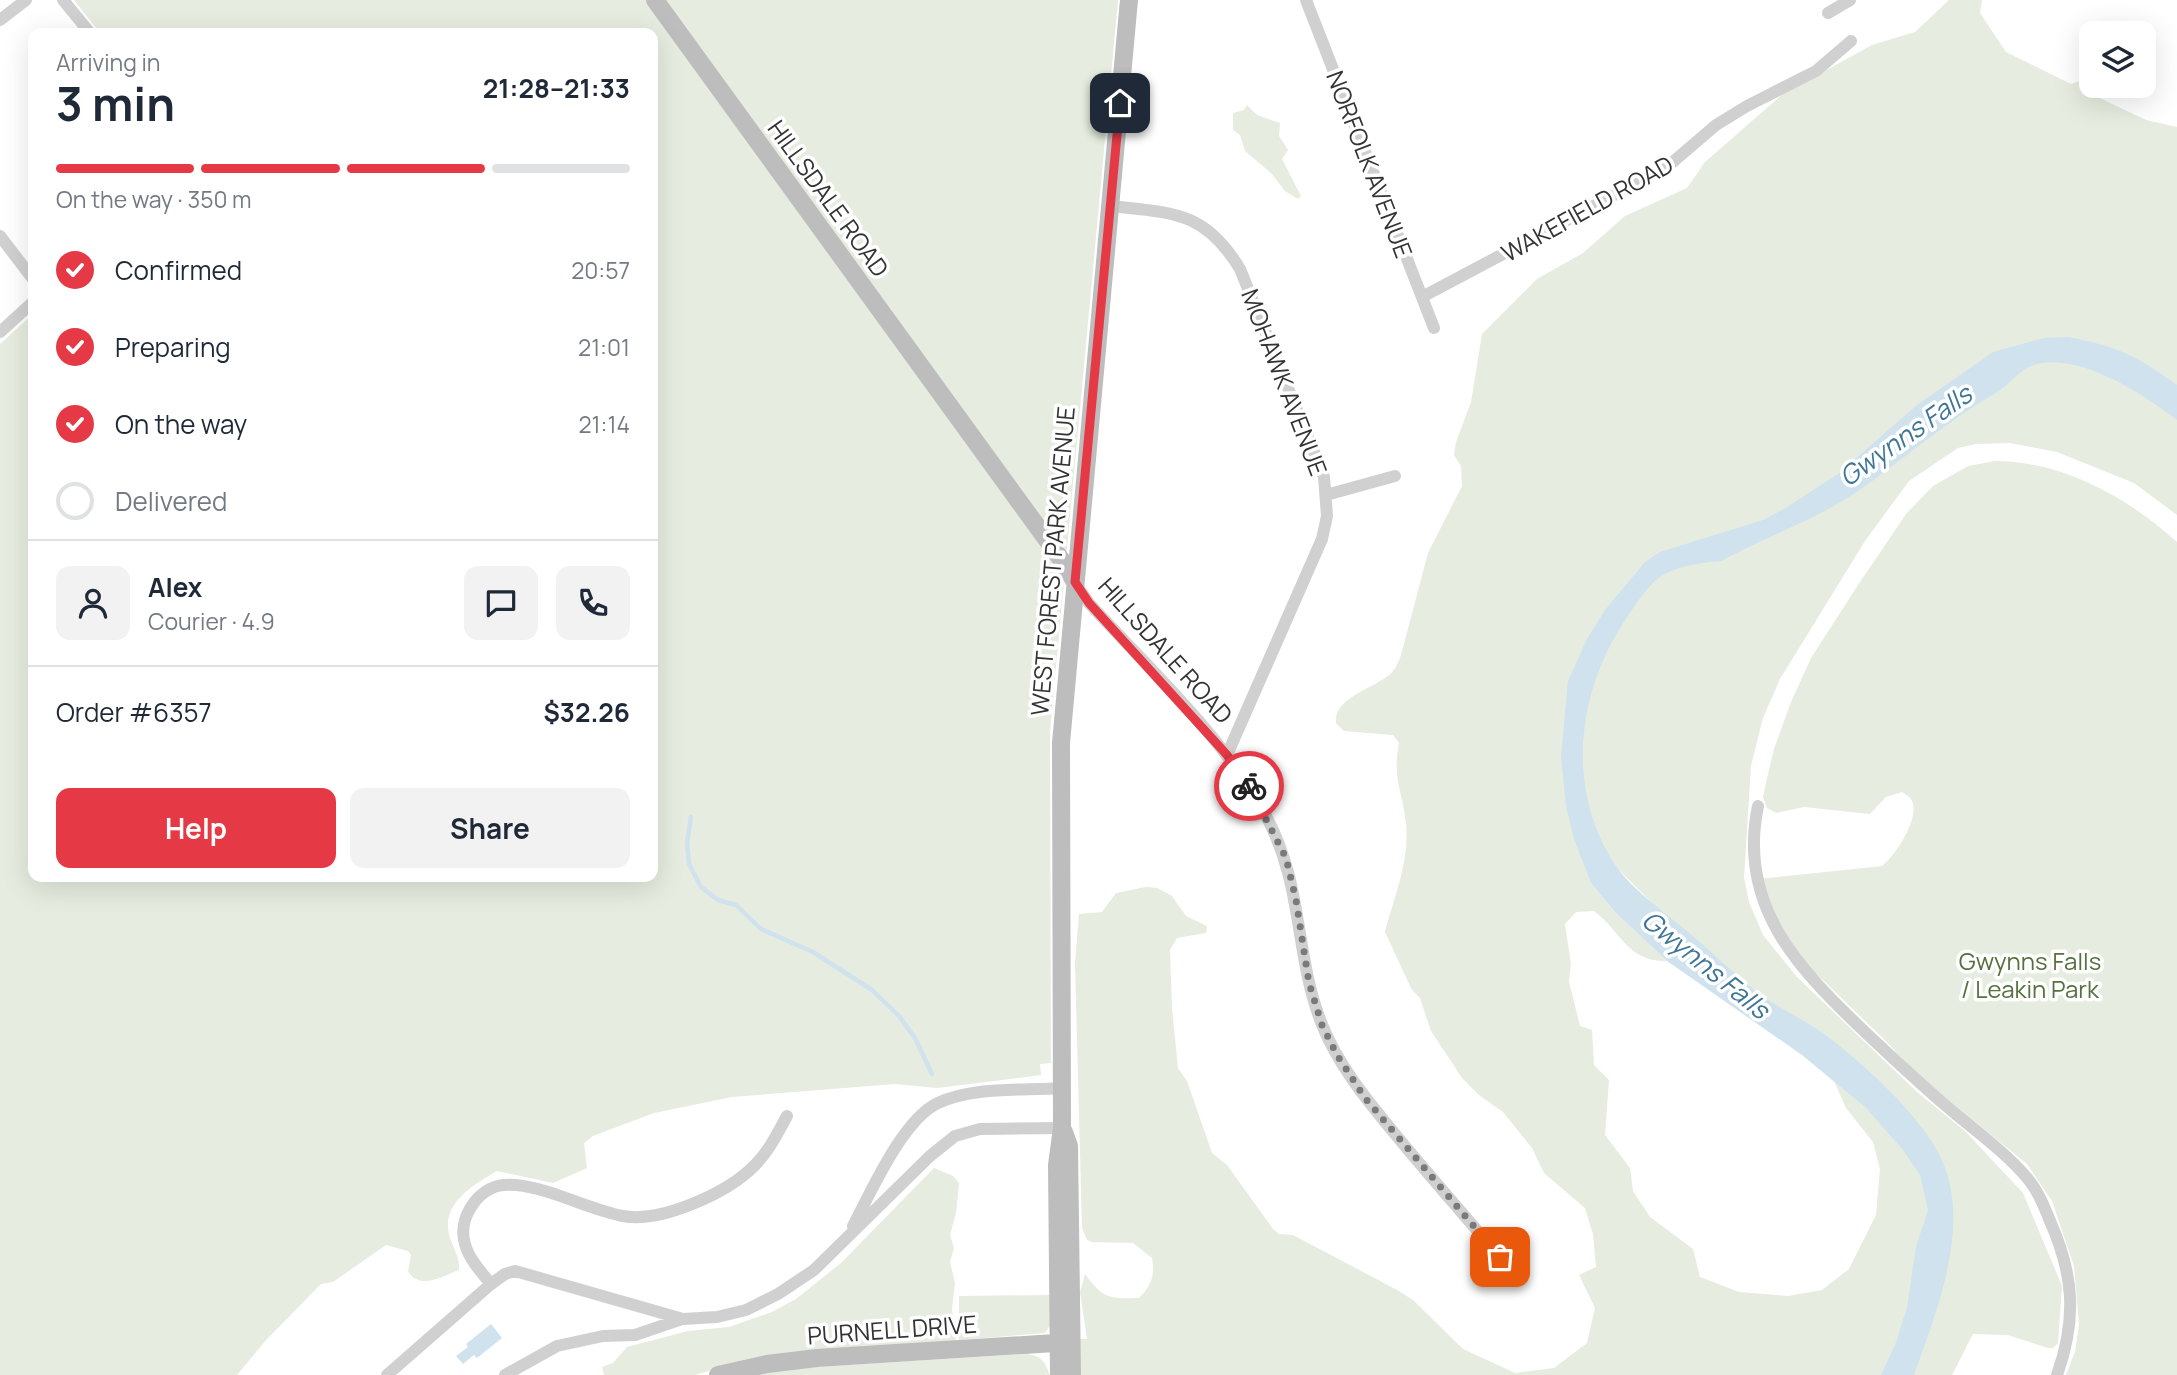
<!DOCTYPE html>
<meta charset="utf-8">
<style>
:root{--surface:#fff;--page:#f2f2f3;--text:#1f2937;--muted:#747a83;--line:#e0e1e3;--accent:#e63946}
body{margin:0;font-family:Manrope,sans-serif;background:var(--page);color:var(--text);height:100vh;display:flex;flex-direction:column;font-size:26px;white-space:nowrap}
*{box-sizing:border-box;margin:0}
p{font-size:23px;color:var(--muted)}
.icon{flex:none;width:38px;height:38px;fill:none;stroke:currentColor;stroke-width:2;stroke-linecap:round;stroke-linejoin:round}
.map{position:relative;flex:1;overflow:hidden}
.panel{position:absolute;left:28px;top:28px;width:630px;height:854px;display:flex;flex-direction:column;background:var(--surface);border-radius:14px;box-shadow:0 7px 28px #0002}
.panel>*{flex:none}
.tools{position:absolute;left:2079px;top:21px;display:grid;gap:14px}
.tools a{display:grid;place-items:center;width:77px;height:77px;border-radius:14px;background:var(--surface);box-shadow:0 7px 28px #0002;font-size:35px}
.pin{position:absolute;display:grid;place-items:center;width:60px;height:60px;color:#fff;margin:-30px;border-radius:14px;box-shadow:0 4px 10px #0006}
.courier{position:absolute;display:grid;place-items:center;width:70px;height:70px;margin:-35px;border:5px solid #e63946;border-radius:50%;background:#fff;color:#222;box-shadow:0 2px 9px #0007}
.headline em{font-style:normal;font-weight:700}
.headline div{display:flex;flex-direction:column-reverse}
.headline{display:flex;align-items:center;justify-content:space-between;height:119px;padding:0 28px}
h1{font-size:46px;font-weight:700;line-height:52px}
.bar{display:grid;grid-template-columns:repeat(4,1fr);gap:10px 7px;align-content:center;height:84px;padding:0 28px}
.bar i{height:9px;border-radius:5px;background:var(--line)}
.bar .selected{background:var(--accent)}
.bar p{grid-column:span 4}
.line{display:flex;align-items:center;gap:18px;padding:0 28px;border-top:2px solid var(--line)}
.line div{flex:1}
.round{display:grid;place-items:center;flex:none;width:74px;height:74px;border-radius:14px;background:var(--page)}
ol{padding:0 28px;list-style:none}
li{display:flex;align-items:center;gap:21px;height:77px}
li p{margin-inline-start:auto}
li .icon{padding:7px;border-radius:50%;background:var(--accent);color:#fff;stroke-width:4}
li:last-child{color:var(--muted)}
li i{width:38px;height:38px;border:4px solid var(--line);border-radius:50%}
.cta{display:flex;gap:14px;margin-top:auto;padding:14px 28px}
.cta a{flex:1;height:80px;border-radius:14px;background:var(--accent);color:#fff;font-size:28px;font-weight:700;line-height:80px;text-align:center}
.cta a+a{background:var(--page);color:var(--text)}
.map>svg:first-child{display:block}
</style>
<div class="map">
<svg width="2177" height="1375" viewBox="0 0 2177 1375">
<rect width="100%" height="100%" fill="#fff"/>
<path fill="#e6ecdf" fill-rule="evenodd" d="M74,0H1118L1050,731L1051,1063L1040,1064L1041,1075L937,1088L895,1084L732,1097L654,1113L593,1136L584,1143L587,1168L553,1183L497,1171C473,1185 439,1204 450,1238C454,1249 460,1258 459,1270C443,1276 419,1291 408,1271L411,1255L408,1251L386,1245L333,1282L321,1284L267,1339L237,1375H0V344L33,314V877H653V33H100Z
M1949,0H1982L1980,13L2006,52L2071,84L2082,80L2087,92L2146,120L2177,127V515L2134,483L2057,452L2010,443L1976,444L1958,448L1909,481L1865,541L1780,679L1763,718L1751,766L1744,878L1749,902L1763,935L1797,977L1917,1092L1965,1131L2023,1193L2062,1286L2058,1343L2053,1348H2048L2008,1335L1973,1334L1952,1375H1078L1076,1339H1087L1080,1292L1085,1274C1103,1299 1110,1299 1139,1298C1152,1285 1155,1275 1152,1258L1133,1243L1092,1242L1087,1240L1082,1228L1075,963L1079,914L1102,912L1116,893L1146,887L1157,888L1172,896L1186,916L1207,926L1206,933L1177,938L1170,950L1172,1008L1178,1068L1187,1081L1212,1153L1227,1165L1273,1229L1279,1234L1293,1235L1399,1291L1413,1300L1463,1349L1515,1373L1554,1368L1587,1343L1595,1308L1579,1275L1596,1267L1593,1234L1585,1208L1544,1173L1532,1148L1503,1112L1479,1095L1462,1078L1431,1031L1420,998L1412,990L1385,932C1394,897 1410,860 1406,824C1403,791 1392,781 1399,743L1393,735L1344,731L1336,723C1333,698 1374,688 1389,675C1396,669 1398,663 1401,655L1428,553L1462,486L1461,466L1454,455L1456,442L1471,402L1482,334L1537,279L1583,253L1625,216L1687,188L1705,162L1783,94L1872,45L1915,32ZM1570,821L1664,915L1905,1120L1866,1108L1834,1081L1846,1108L1873,1142L1880,1169L1876,1215L1849,1269L1822,1290L1788,1296L1739,1292L1700,1277L1693,1249L1650,1217L1633,1191L1630,1168L1605,1135L1609,1080L1594,1065L1592,1030L1580,1026L1569,982L1571,964L1565,924L1576,912L1594,911C1622,932 1627,962 1667,961L1614,911L1591,883Z
M1247,105L1257,115L1280,123L1279,136L1288,150L1282,159L1301,196L1298,199L1285,191L1271,173L1245,151L1240,135L1233,130V113L1244,110Z
M1995,461C2063,461 2128,498 2177,542V1375H2066L2075,1352L2079,1324L2074,1266L2052,1201L2027,1164L1914,1072L1887,1042L1802,960L1779,933L1758,879L1882,866C1895,856 1922,816 1911,799C1909,796 1905,794 1902,792L1886,797L1870,814L1804,807L1776,813L1767,808L1763,797L1767,778L1774,749L1791,702L1811,658L1858,585L1906,514L1933,486L1968,466Z
M934,1168L953,1176L959,1183L956,1213L950,1235L954,1248L950,1262L955,1283L952,1309L956,1341L732,1364L695,1375H604L602,1367L613,1363L627,1347L688,1331L729,1327L772,1312L796,1299L841,1263Z
M1051,1295V1324L1045,1333L959,1340V1296Z
M1027,1354C1042,1356 1045,1362 1050,1375H737L749,1371Z"/>
<path fill="#cfe2ee" d="M2068,337C2119,347 2135,355 2177,385V420C2143,394 2086,357 2042,363C2019,366 2012,385 1994,394C1945,422 1902,461 1855,493C1813,521 1765,537 1721,561C1700,563 1673,566 1656,580C1641,593 1614,636 1606,654C1574,722 1573,802 1616,866C1632,890 1671,917 1694,937C1715,955 1735,975 1757,992C1778,1008 1803,1019 1824,1034C1861,1061 1920,1115 1940,1156C1973,1223 1937,1310 1914,1375H1881L1895,1345L1907,1308L1916,1247L1928,1210L1920,1175L1903,1150L1866,1108L1802,1055L1667,961L1614,911L1591,883L1574,839L1566,806L1561,756L1568,681L1587,639L1605,610L1645,562L1660,552L1763,520L1784,509L1838,474L1917,405L1993,352L2044,338Z
M491,1324L502,1338L477,1358L474,1355L463,1364L456,1356L468,1347L466,1344Z"/>
<g fill="none" stroke-linecap="round" stroke-linejoin="round">
<path stroke="#cfe2ee" stroke-width="4.5" d="M691,817L687,843L689,864L701,887L718,900L736,905L761,929L813,952L872,990L899,1016L915,1038L932,1074"/>
<path stroke="#d0d0d0" stroke-width="12" d="M63,0L90,33
M1306,0L1434,328
M1828,13L1850,0
M0,20L26,0
M1111,206C1173,213 1205,211 1240,269L1324,477L1327,516L1322,539L1227,755
M0,236L33,279
M1422,297L1667,167L1716,125L1747,106L1816,71L1851,41
M0,332L33,302
M1326,495L1395,476
M1075,583L1089,603C1147,667 1225,738 1265,814C1304,885 1294,952 1321,1022C1339,1069 1373,1107 1404,1145C1436,1183 1468,1220 1500,1257
M1758,806C1737,907 1799,969 1866,1033C1896,1061 1925,1089 1957,1115C1981,1135 2007,1154 2028,1179C2038,1191 2044,1206 2050,1221C2074,1275 2077,1319 2057,1375
M853,1226C871,1192 903,1119 938,1103C974,1086 1023,1091 1062,1088
M491,1284C481,1272 469,1259 465,1244C457,1219 478,1187 504,1185C539,1182 588,1210 623,1216C661,1223 728,1193 755,1165C769,1151 777,1134 787,1116
M387,1375L491,1284L505,1274L515,1271L683,1319L717,1317L746,1310L778,1294L814,1270L930,1156L955,1136L980,1129L1062,1128
M505,1375L557,1346L603,1336L635,1335L682,1319"/>
<path stroke="#bdbdbd" stroke-width="18" d="M655,0L1063,562L1075,582
M1064,1132L1069,1146L1072,1375
M718,1375L767,1364L817,1358L1071,1342
M1059,1375L1057,1165L1062,1128L1061,743L1129,0"/>
</g>
<g fill="none" stroke-linecap="round" stroke-linejoin="round">
<path stroke="#7a7a7a" stroke-width="7" stroke-dasharray="0 12.6" d="M1249,786L1286,858L1296,900L1309,983L1322,1025L1337,1055L1365,1098L1500,1257"/>
<path stroke="#e63946" stroke-width="9" d="M1120,103L1075,582L1089,603L1227,755L1249,786"/>
</g>
<g text-anchor="middle" dominant-baseline="central" stroke-width="7" stroke-linejoin="round" paint-order="stroke">
<g font-size="24" fill="#333" stroke="#fff">
<text transform="translate(1370 164) rotate(69)">NORFOLK AVENUE</text>
<text transform="translate(829 198) rotate(54)">HILLSDALE ROAD</text>
<text transform="translate(1587 208) rotate(-29)">WAKEFIELD ROAD</text>
<text transform="translate(1285 382) rotate(69)">MOHAWK AVENUE</text>
<text transform="translate(1052 561) rotate(-85)">WEST FOREST PARK AVENUE</text>
<text transform="translate(1166 650) rotate(48)">HILLSDALE ROAD</text>
<text transform="translate(892 1329) rotate(-4)">PURNELL DRIVE</text>
</g>
<g font-size="24" fill="#56703f" stroke="#fff">
<text x="2030" y="960">Gwynns Falls<tspan x="2030" dy="28">/ Leakin Park</tspan></text>
</g>
<g font-size="26" font-style="italic" fill="#3f7597" stroke="#fff">
<text transform="translate(1905 435) rotate(-35)">Gwynns Falls</text>
<text transform="translate(1706 964) rotate(39)">Gwynns Falls</text>
</g>
</g>
</svg>
<div class="tools">
<a><svg class="icon" aria-label="layers" viewBox="0 0 24 24"><path d="M12 4l9 5-9 5-9-5zM3 14l9 5 9-5"/></svg></a>
</div>
<div class="pin" style="left:1500px;top:1257px;background:#ea580c"><svg class="icon" aria-label="bag" viewBox="0 0 24 24"><path d="M5 8h14l-1 12H6zM9 8a3 3 0 0 1 6 0"/></svg></div>
<div class="pin" style="left:1120px;top:103px;background:#1f2937"><svg class="icon" aria-label="home" viewBox="0 0 24 24"><path d="M3 11l9-7 9 7M6 9v11h12V9"/></svg></div>
<div class="courier" style="left:1249px;top:786px"><svg class="icon" aria-label="bike" viewBox="0 0 24 24"><circle cx="6" cy="16" r="4"/><circle cx="18" cy="16" r="4"/><path d="M6 16l4-8h5l3 8M10 8l3 8H6M13 5h3"/></svg></div>
<section class="panel">
<div class="headline"><div><h1>3 min</h1><p>Arriving in</p></div><em>21:28–21:33</em></div>
<div class="bar"><i class="selected"></i><i class="selected"></i><i class="selected"></i><i></i><p>On the way · 350 m</p></div>
<ol>
<li><svg class="icon" aria-label="check" viewBox="0 0 24 24"><path d="M5 12l5 5 9-10"/></svg>Confirmed<p>20:57</p></li>
<li><svg class="icon" aria-label="check" viewBox="0 0 24 24"><path d="M5 12l5 5 9-10"/></svg>Preparing<p>21:01</p></li>
<li><svg class="icon" aria-label="check" viewBox="0 0 24 24"><path d="M5 12l5 5 9-10"/></svg>On the way<p>21:14</p></li>
<li><i></i>Delivered</li>
</ol>
<div class="line" style="height:126px"><a class="round"><svg class="icon" aria-label="person" viewBox="0 0 24 24"><circle cx="12" cy="8" r="4"/><path d="M4 21q1-7 8-7t8 7"/></svg></a><div><b>Alex</b><p>Courier · 4.9</p></div><a class="round"><svg class="icon" aria-label="chat" viewBox="0 0 24 24"><path d="M4 5h16v11H9l-5 4z"/></svg></a><a class="round"><svg class="icon" aria-label="phone" viewBox="0 0 24 24"><path d="M5 4h4l2 5-3 2q2 4 5 5l2-3 5 2v4C11 20 4 13 5 4z"/></svg></a></div>
<div class="line" style="height:91px"><div>Order #6357</div><b>$32.26</b></div>
<div class="cta"><a>Help</a><a>Share</a></div>
</section>
</div>
